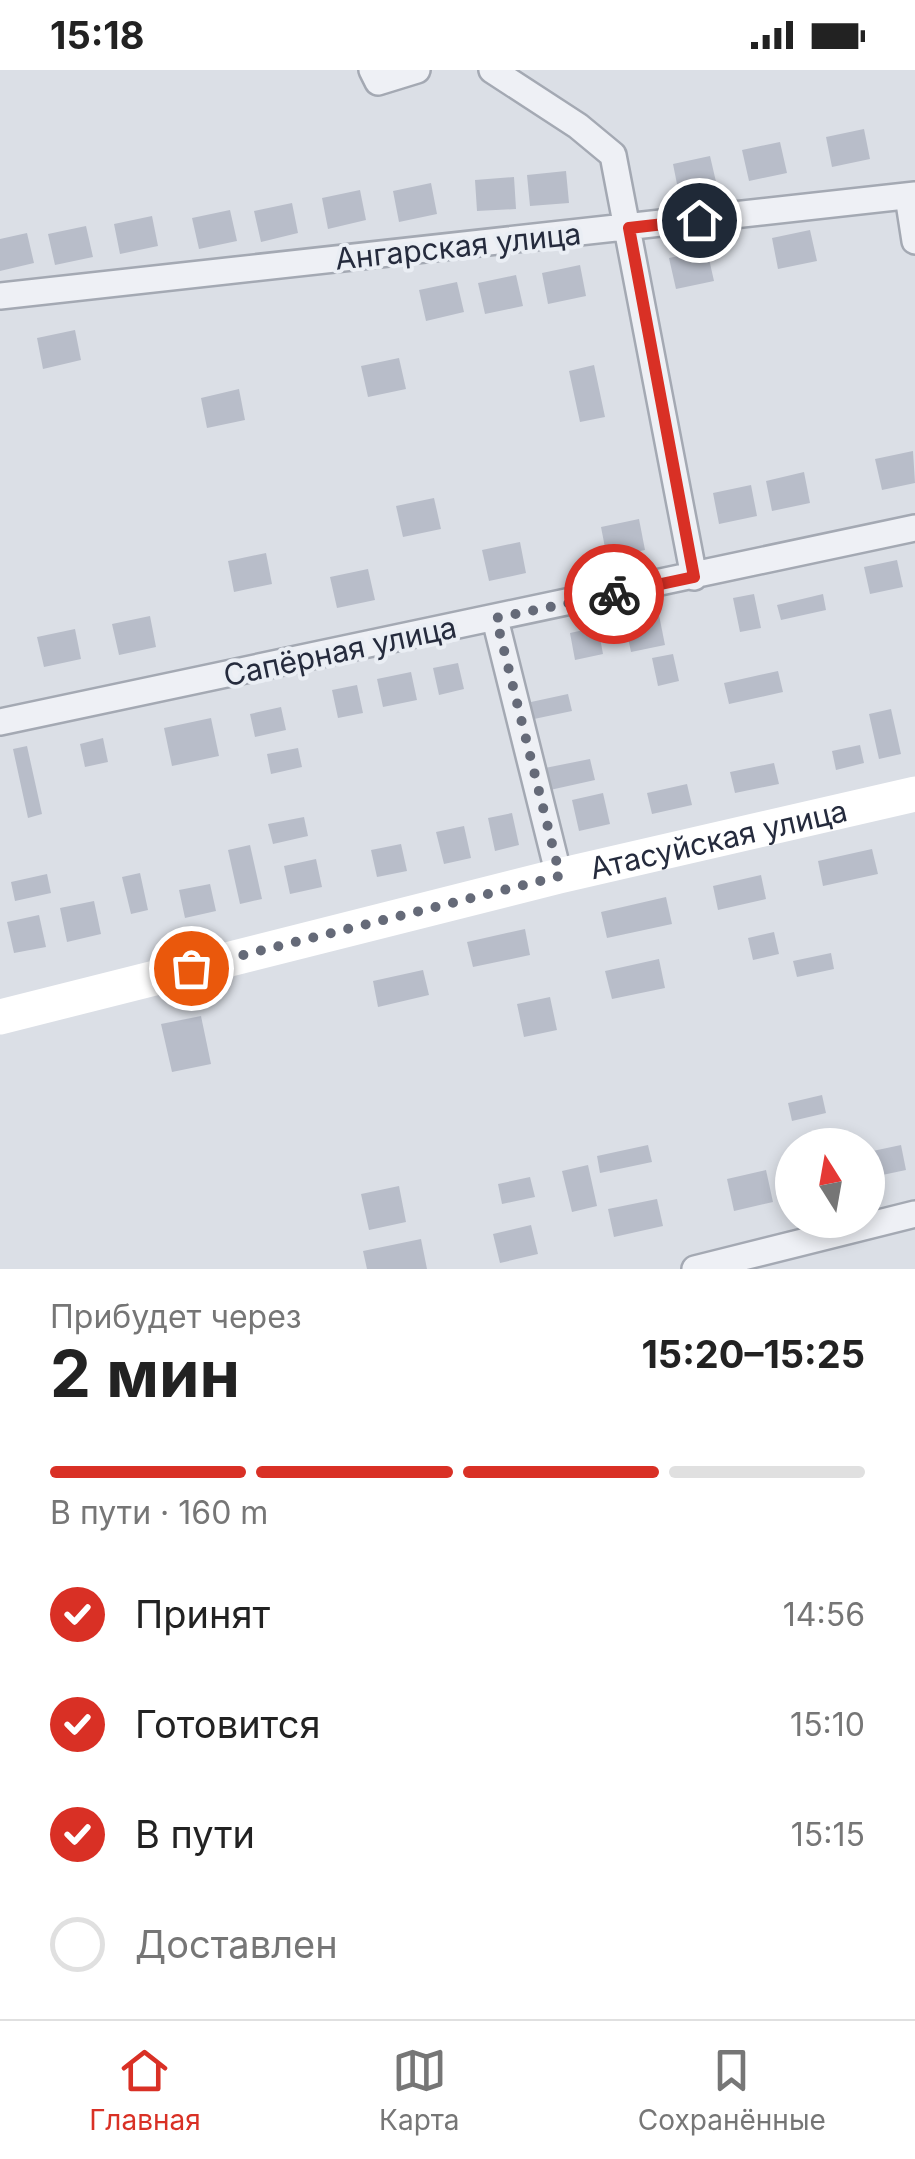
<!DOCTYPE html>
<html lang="ru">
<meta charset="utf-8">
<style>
:root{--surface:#fff;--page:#f6f6f6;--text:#222;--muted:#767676;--line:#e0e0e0;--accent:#d93025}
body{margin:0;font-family:Inter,sans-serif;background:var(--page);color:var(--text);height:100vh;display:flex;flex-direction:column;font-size:38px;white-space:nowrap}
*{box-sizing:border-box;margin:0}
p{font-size:32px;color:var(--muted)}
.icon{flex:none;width:55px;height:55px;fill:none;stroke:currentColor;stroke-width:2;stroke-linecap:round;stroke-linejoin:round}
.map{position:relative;height:1199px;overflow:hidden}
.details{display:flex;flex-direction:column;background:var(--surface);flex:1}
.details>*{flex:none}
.needle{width:65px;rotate:349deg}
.fabs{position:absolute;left:775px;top:1058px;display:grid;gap:20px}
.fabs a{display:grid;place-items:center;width:110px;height:110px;border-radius:50%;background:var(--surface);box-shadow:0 5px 15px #0003;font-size:50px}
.pin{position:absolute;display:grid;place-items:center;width:85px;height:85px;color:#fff;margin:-42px;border:5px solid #fff;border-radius:50%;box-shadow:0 2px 10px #0007}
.courier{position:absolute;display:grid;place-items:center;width:100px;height:100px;margin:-50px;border:8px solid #d93025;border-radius:50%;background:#fff;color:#222;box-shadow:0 2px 12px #0007}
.head em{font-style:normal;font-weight:700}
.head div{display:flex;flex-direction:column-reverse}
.head{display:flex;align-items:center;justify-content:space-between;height:170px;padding:0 50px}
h1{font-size:65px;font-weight:700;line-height:75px}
.bar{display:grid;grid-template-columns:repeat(4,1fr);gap:15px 10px;align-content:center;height:120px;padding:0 50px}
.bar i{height:12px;border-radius:8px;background:var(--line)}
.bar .selected{background:var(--accent)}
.bar p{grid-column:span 4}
ol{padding:0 50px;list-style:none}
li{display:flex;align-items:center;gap:30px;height:110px}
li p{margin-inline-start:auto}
li .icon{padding:10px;border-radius:50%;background:var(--accent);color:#fff;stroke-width:4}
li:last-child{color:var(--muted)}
li i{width:55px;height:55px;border:5px solid var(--line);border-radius:50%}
.status{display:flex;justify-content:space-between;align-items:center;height:70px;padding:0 50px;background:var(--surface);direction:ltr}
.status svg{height:28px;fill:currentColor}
.tab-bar{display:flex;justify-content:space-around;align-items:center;height:140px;border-top:2px solid var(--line);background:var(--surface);font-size:28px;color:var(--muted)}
.tab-bar a{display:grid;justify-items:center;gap:5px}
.tab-bar .selected{color:var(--accent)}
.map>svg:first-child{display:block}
</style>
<div class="status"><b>15:18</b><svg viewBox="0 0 49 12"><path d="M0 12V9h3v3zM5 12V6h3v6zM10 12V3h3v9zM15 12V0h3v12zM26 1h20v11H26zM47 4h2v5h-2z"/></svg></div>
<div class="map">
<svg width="915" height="1199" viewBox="0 0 915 1199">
<rect width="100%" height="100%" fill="#dbdfe6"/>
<path fill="#b8bdc9" d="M864,59L870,89L832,97L826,67Z
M780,72L787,103L749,111L742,80Z
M710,86L717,116L679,124L673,94Z
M566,101L569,133L530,136L527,105Z
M514,107L516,139L477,141L475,110Z
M431,113L437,144L399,152L393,121Z
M360,120L366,150L328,159L322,128Z
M292,133L298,163L261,172L254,141Z
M230,140L237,171L199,179L192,148Z
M152,146L158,176L120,184L114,154Z
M86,156L93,187L55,195L48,164Z
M810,160L817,191L778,199L772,168Z
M27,163L34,193L0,201V169Z
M707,180L714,211L676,219L669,188Z
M580,195L586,226L548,234L542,203Z
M516,205L523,236L485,244L478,213Z
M457,212L464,242L426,251L419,220Z
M75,260L81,290L43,299L37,268Z
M399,288L406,319L368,327L361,296Z
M594,295L605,347L580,352L569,301Z
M239,319L245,350L207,358L201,328Z
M913,381L915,413L882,420L875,389Z
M804,402L810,433L772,441L766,411Z
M751,415L757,446L719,454L713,423Z
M434,428L441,459L403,467L396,436Z
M639,449L645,480L607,488L601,457Z
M520,472L526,503L489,511L482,480Z
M266,483L272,514L234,522L228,491Z
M897,490L903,517L870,524L864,497Z
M368,499L375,530L337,538L330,507Z
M754,524L761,558L740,562L733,528Z
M823,524L826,540L781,550L777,535Z
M659,545L665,575L631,582L625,553Z
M150,546L156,577L119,585L112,554Z
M598,557L603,584L575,590L570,563Z
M75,559L81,589L44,597L37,567Z
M673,584L679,611L658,616L652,588Z
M458,593L464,619L439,625L433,598Z
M778,601L783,622L729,634L724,613Z
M411,602L417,630L383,637L377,609Z
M357,615L363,643L338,648L332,620Z
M568,624L572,641L534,649L531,632Z
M281,637L286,660L255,667L250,644Z
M891,639L901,684L879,689L869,644Z
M211,648L219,686L172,696L164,658Z
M103,668L108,692L85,697L80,674Z
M860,675L864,693L836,700L832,681Z
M27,676L42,744L28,748L13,679Z
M298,678L302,697L271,704L267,684Z
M590,689L595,710L550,720L545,698Z
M774,693L779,714L735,723L730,702Z
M687,714L692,735L652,744L647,723Z
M603,723L610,754L579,761L572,730Z
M512,743L519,775L495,781L488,748Z
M304,747L308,766L273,774L268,754Z
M464,756L471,788L444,794L436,762Z
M401,774L407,801L377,807L371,780Z
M250,775L262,829L240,834L228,780Z
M872,779L878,804L823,816L818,791Z
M316,789L322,817L290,824L284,796Z
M140,803L148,840L131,844L122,807Z
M47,804L51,823L15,831L11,812Z
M761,805L766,829L718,840L713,816Z
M210,814L216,841L185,848L179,820Z
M666,827L672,854L607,868L601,842Z
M94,831L101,864L67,872L60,838Z
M39,845L46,877L14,883L7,852Z
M525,859L530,885L473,897L467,872Z
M774,862L779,884L753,890L748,868Z
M831,883L834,899L797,907L793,891Z
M659,889L665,918L612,929L605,901Z
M423,900L429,925L378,937L373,911Z
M550,927L557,960L524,967L517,934Z
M201,946L211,994L172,1002L161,954Z
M822,1025L826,1043L792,1051L788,1033Z
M648,1075L652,1092L600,1103L597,1086Z
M901,1075L906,1100L868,1108V1082Z
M588,1095L597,1136L572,1142L562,1101Z
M766,1100L773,1132L734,1141L727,1109Z
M530,1107L535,1127L502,1134L498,1114Z
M399,1116L406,1152L369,1160L361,1124Z
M657,1129L663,1156L614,1167L608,1139Z
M531,1155L538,1184L500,1193L493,1164Z
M421,1169L427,1199H367L363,1181Z"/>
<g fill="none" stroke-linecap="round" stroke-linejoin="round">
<g stroke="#a4a9b3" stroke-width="30">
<path id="street" d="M372,0L378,12L417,0
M492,0L578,56L613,85L694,507
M908,126L915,171
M0,226L915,125
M495,549L559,806
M0,652L915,458
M695,1199L915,1144"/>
</g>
<use href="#street" stroke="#eef0f5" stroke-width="25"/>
<path stroke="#fff" stroke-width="35" id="s1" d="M0,947L559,806L915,724"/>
</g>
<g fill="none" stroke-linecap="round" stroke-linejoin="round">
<path stroke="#656a78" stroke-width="10" stroke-dasharray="0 18" d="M191,898L560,806L496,548L614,524"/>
<path stroke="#d93025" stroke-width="12" d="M614,524L694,507L629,158L699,150"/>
</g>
<g text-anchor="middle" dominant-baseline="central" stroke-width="8" stroke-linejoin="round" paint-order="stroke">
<g font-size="30" fill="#252b3d" stroke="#eaeef4">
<text transform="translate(458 176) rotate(-6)">Ангарская улица</text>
<text transform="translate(340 581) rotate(-12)">Сапёрная улица</text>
<text stroke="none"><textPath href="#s1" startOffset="740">Атасуйская улица</textPath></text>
</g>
</g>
</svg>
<div class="fabs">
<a><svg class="needle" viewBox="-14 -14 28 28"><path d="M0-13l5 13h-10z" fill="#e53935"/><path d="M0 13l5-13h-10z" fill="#767676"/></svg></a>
</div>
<div class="pin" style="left:191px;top:898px;background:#ea580c"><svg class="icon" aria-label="bag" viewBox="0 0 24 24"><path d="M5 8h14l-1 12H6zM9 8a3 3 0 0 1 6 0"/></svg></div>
<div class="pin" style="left:699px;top:150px;background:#1f2937"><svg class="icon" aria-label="home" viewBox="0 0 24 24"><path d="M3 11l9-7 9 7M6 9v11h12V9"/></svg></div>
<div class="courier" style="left:614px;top:524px"><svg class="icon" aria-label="bike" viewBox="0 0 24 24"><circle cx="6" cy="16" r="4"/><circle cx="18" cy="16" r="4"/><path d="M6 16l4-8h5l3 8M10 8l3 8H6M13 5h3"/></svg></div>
</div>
<section class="details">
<div class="head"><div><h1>2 мин</h1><p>Прибудет через</p></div><em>15:20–15:25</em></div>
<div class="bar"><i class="selected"></i><i class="selected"></i><i class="selected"></i><i></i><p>В пути · 160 m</p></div>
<ol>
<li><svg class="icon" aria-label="check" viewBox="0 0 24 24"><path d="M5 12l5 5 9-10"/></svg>Принят<p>14:56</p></li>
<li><svg class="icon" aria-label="check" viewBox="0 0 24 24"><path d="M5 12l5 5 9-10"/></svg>Готовится<p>15:10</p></li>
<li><svg class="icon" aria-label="check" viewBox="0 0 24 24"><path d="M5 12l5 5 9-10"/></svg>В пути<p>15:15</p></li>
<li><i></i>Доставлен</li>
</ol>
</section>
<nav class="tab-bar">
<a class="selected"><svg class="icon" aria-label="home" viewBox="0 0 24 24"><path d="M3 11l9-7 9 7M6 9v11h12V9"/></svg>Главная</a>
<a><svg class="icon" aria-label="map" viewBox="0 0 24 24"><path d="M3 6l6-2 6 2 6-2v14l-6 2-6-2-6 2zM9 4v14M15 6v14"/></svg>Карта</a>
<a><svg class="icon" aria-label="saved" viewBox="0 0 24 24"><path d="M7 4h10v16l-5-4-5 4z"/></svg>Сохранённые</a>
</nav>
